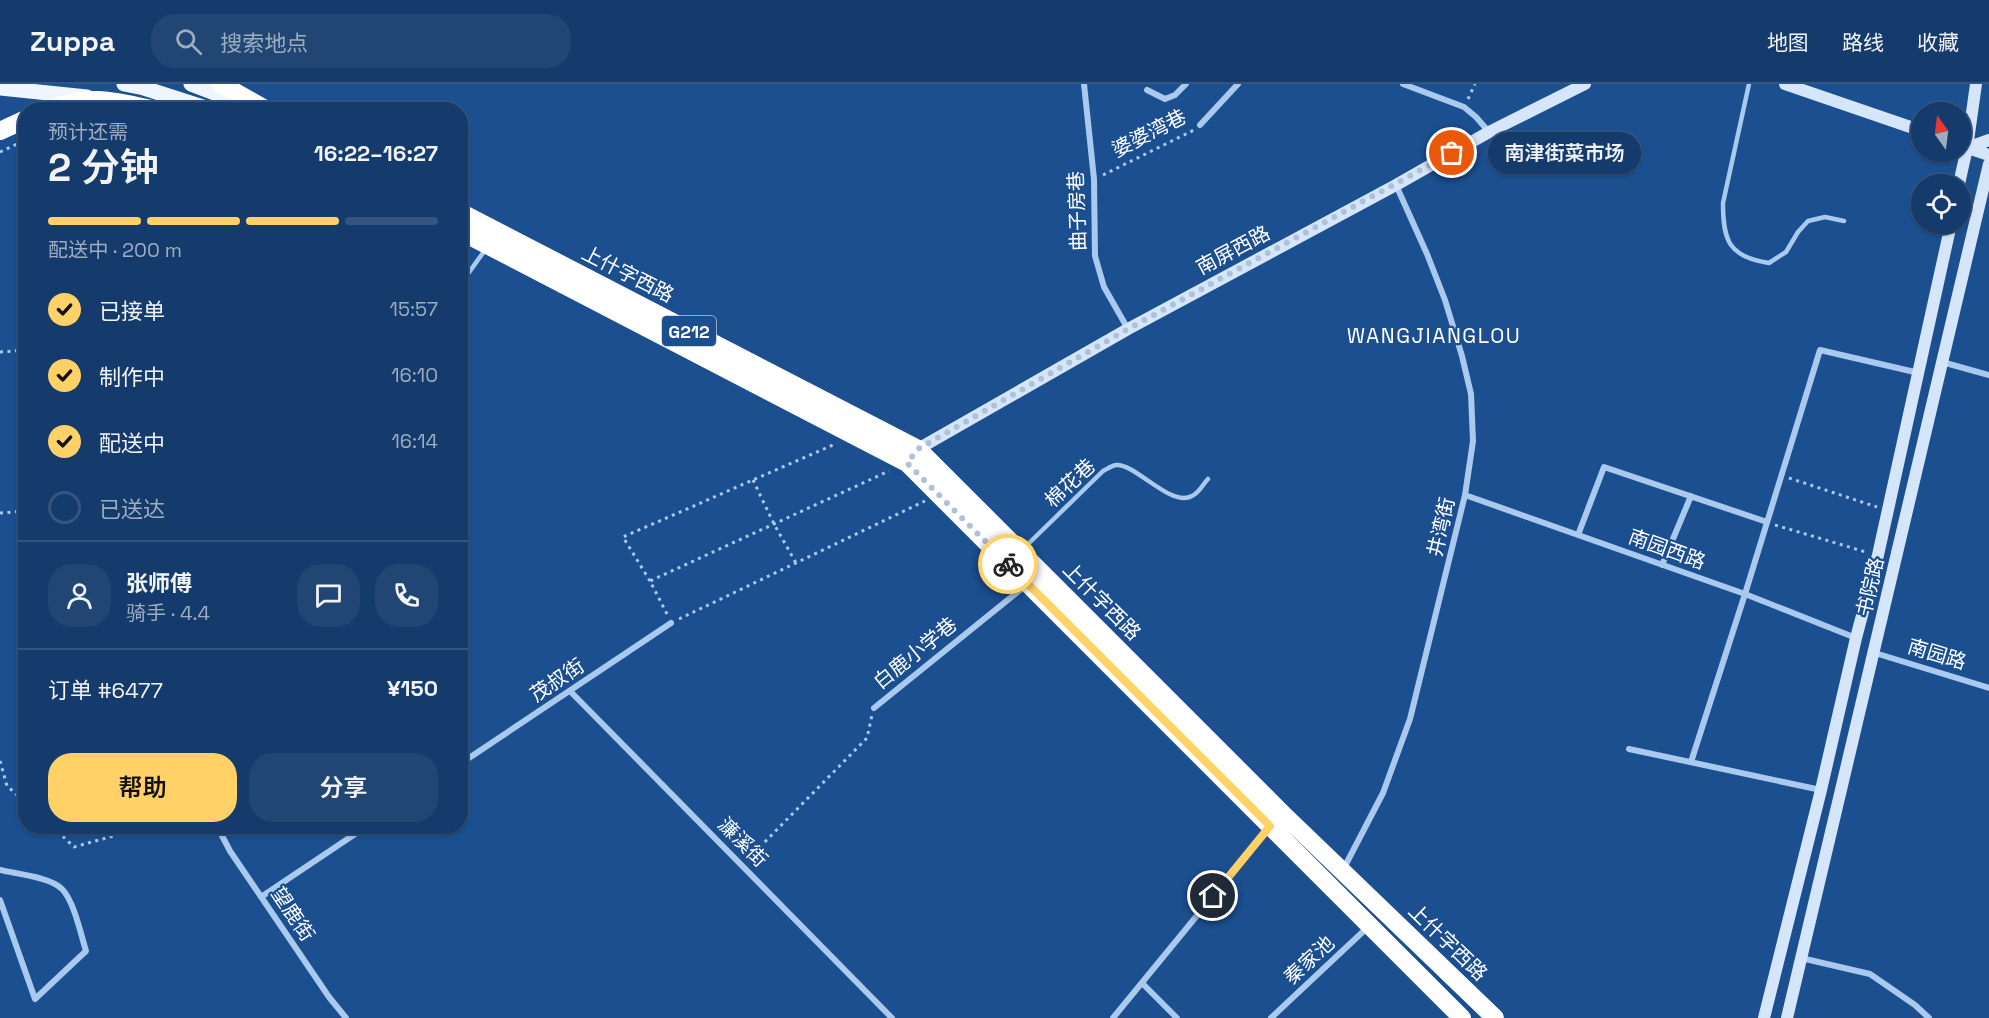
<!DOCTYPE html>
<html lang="zh">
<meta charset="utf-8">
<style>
:root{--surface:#143b6b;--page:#214673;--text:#f1f3f6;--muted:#9dadc1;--line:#33557e;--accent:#ffd166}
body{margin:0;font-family:"Space Grotesk","Noto Sans SC",sans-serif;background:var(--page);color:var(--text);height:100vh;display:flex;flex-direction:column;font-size:22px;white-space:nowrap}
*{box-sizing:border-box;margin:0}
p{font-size:20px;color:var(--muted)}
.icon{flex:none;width:33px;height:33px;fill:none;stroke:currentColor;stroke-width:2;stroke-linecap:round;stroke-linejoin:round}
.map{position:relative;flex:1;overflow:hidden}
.details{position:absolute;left:18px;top:18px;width:450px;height:732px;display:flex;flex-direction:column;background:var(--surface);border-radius:24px;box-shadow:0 2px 4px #0004,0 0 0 2px var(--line)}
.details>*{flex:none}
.needle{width:39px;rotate:346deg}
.buttons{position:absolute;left:1911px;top:18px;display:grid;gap:12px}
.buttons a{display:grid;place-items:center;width:60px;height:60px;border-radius:50%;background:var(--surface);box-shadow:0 2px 4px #0004,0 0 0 2px var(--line);font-size:30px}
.pin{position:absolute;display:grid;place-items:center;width:51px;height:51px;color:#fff;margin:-26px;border:3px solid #fff;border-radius:50%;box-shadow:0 2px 6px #0007}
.courier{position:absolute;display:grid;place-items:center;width:60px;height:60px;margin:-30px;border:4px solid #ffd166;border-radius:50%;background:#fff;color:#222;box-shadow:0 2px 8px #0007}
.bubble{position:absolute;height:42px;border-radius:21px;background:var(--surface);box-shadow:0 2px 4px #0004,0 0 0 2px var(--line);font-size:20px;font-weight:600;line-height:42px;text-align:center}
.headline em{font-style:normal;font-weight:600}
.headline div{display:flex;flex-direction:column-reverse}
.headline{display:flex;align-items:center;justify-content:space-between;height:102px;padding:0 30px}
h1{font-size:39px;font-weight:600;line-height:45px}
.bar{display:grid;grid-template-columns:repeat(4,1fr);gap:9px 6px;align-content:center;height:72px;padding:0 30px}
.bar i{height:8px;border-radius:4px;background:var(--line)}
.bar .active{background:var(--accent)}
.bar p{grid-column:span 4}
.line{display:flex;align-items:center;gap:15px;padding:0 30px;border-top:2px solid var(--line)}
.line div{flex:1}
.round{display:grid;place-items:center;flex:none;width:63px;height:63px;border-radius:24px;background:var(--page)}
ol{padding:0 30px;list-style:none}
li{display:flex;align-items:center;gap:18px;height:66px}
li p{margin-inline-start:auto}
li .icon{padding:6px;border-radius:50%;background:var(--accent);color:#111;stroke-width:4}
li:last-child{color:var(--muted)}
li i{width:33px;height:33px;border:3px solid var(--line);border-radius:50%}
.action{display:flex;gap:12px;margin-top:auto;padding:12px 30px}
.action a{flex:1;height:69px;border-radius:24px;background:var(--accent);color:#111;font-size:24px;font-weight:600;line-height:69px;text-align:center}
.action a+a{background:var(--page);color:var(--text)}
header{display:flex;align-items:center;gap:36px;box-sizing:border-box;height:84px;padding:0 30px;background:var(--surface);border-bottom:2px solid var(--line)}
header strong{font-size:28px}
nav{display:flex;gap:33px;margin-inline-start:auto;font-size:21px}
.search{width:420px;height:54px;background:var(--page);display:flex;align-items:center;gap:15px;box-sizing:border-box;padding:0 21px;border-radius:24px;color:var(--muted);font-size:22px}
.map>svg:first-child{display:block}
</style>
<header>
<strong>Zuppa</strong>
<div class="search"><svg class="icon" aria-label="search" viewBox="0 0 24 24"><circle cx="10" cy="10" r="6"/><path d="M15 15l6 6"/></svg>搜索地点</div>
<nav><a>地图</a><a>路线</a><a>收藏</a></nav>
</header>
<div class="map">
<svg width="1989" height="934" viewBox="0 0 1989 934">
<rect width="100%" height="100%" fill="#1b4f8f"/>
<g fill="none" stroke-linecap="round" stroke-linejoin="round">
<path stroke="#a9c9ee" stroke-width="3" stroke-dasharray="3 4.5" stroke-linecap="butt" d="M1468,15L1475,0
M0,68L26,56
M1103,91L1194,46
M0,268L26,266
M1789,394L1877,423
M753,396L774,440L796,479
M0,429L26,427
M1775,441L1866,468
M650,497L623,453L835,360
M667,530L650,497L889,387
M679,535L925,417
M0,677L7,702L26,719
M52,742L74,763L124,749L138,742
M749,774L867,654L872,631"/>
<path stroke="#a9c9ee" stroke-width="4.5" d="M1749,0L1723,119C1723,157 1729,173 1769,179L1786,168L1798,148L1808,137L1825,133L1844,137
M460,201L485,166
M1024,464L1103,387C1107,385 1111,382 1116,381C1135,379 1171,424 1192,412C1199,409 1203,400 1208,395"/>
<path stroke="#a9c9ee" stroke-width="6" d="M1084,0L1094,95L1095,172L1104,203L1128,245
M1403,0L1464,23L1476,33L1489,48
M1147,6L1165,15L1175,11L1186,0
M1200,41L1238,0
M1942,278L1989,291
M1465,411L1745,510L1856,554
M1578,451L1604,383L1767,438
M1662,481L1691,412
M1875,569L1989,604
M570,607L892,934
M874,624L1025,502
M1629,665L1821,706
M1691,678L1745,510L1820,266L1919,289
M460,680L671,539
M217,742L230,767L329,913L346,934
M1344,784L1383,709L1410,635L1465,411L1473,357L1471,310L1462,272L1445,216L1427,170L1396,101
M0,786C17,790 50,793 62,805C74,817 81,851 86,867L35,915L0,816
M261,813L367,742
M1801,874L1870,890L1915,921L1929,934
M1142,899L1177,934
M1113,934L1268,745
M1271,934L1369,842"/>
<path stroke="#d6e6fa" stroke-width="12" d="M1785,0L1922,47
M1962,62L1989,71
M1967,64L1989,56
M1959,100L1967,64L1976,0
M914,371L918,365L1128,245L1396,101L1489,48L1585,0
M1764,934L1821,706L1856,554L1878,471L1951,140
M1787,934L1989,80"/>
<path stroke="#f0f6ff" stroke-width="15" d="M124,0L144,4L212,26
M191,0L243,20
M0,4L87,13"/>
<path stroke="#fff" stroke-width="18" d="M221,0L267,26
M49,26C89,9 115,17 155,26
M0,47L26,35
M460,128L918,365L1283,730L1495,934
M460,147L907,379L1462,934"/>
</g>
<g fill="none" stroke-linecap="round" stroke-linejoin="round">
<path stroke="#afc1d8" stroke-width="6" stroke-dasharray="0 10.8" d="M1008,480L907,379L918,365L1128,245L1452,69"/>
<path stroke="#ffd166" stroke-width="8" d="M1008,480L1270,742L1213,812"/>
</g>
<g text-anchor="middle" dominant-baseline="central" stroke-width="4.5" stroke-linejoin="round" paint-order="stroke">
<rect fill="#1b4f8f" stroke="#bbcadd" stroke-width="1.5" x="662" y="232" width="54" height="30" rx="4.5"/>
<g font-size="18" font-weight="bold" fill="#fff">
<text x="689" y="247">G212</text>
</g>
<g font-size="20" fill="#fff" stroke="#1b4f8f">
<text transform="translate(1149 49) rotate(-27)">婆婆湾巷</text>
<text transform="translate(1077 127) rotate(-92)">曲子房巷</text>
<text transform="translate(1233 166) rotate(-28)">南屏西路</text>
<text transform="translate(628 190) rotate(27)">上什字西路</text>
<text transform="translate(1070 399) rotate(-43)">棉花巷</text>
<text transform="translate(1441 443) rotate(-77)">井湾街</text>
<text transform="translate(1667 465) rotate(20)">南园西路</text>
<text transform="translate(1870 503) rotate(-77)">书院路</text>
<text transform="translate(1102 517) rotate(45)">上什字西路</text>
<text transform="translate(915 569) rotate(-39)">白鹿小学巷</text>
<text transform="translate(1937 570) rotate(17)">南园路</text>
<text transform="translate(557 596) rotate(-34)">茂叔街</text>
<text transform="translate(743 758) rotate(45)">濂溪街</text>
<text transform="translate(293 830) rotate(56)">望鹿街</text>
<text transform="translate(1448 858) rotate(44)">上什字西路</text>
<text transform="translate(1309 876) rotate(-43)">秦家池</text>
</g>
<g font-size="21" letter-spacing="1.5" fill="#fff" stroke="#1b4f8f">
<text x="1434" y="251">WANGJIANGLOU</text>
</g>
</g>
</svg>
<div class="buttons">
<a><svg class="needle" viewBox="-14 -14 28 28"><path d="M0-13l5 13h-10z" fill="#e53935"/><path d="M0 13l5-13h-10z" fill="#9dadc1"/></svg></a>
<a><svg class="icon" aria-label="locate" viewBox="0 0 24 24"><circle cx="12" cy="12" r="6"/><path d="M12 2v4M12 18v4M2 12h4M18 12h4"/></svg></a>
</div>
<div class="pin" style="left:1452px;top:69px;background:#ea580c"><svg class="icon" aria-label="bag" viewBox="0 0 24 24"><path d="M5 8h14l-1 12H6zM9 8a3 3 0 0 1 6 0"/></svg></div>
<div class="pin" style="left:1213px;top:812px;background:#1f2937"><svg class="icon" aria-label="home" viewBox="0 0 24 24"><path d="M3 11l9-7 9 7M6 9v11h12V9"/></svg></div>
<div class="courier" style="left:1008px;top:480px"><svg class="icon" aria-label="bike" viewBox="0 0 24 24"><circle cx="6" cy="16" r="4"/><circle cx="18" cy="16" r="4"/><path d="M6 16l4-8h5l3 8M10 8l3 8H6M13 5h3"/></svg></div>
<div class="bubble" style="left:1488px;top:48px;width:153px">南津街菜市场</div>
<section class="details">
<div class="headline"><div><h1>2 分钟</h1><p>预计还需</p></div><em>16:22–16:27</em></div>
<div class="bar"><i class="active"></i><i class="active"></i><i class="active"></i><i></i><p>配送中 · 200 m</p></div>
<ol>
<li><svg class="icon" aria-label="check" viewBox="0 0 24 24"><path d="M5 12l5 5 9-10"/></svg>已接单<p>15:57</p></li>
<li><svg class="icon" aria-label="check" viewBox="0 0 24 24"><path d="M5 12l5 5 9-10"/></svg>制作中<p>16:10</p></li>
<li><svg class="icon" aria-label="check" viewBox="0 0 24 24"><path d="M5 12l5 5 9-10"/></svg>配送中<p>16:14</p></li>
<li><i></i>已送达</li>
</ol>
<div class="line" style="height:108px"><a class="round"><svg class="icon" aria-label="person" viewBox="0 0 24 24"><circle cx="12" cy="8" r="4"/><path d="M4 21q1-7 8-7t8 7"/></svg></a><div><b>张师傅</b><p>骑手 · 4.4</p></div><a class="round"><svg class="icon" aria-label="chat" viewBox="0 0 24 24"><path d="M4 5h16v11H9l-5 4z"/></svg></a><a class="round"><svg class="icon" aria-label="phone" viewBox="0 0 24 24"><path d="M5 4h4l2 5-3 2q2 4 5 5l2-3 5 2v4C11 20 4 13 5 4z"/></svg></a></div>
<div class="line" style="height:78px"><div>订单 #6477</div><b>¥150</b></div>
<div class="action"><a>帮助</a><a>分享</a></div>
</section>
</div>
